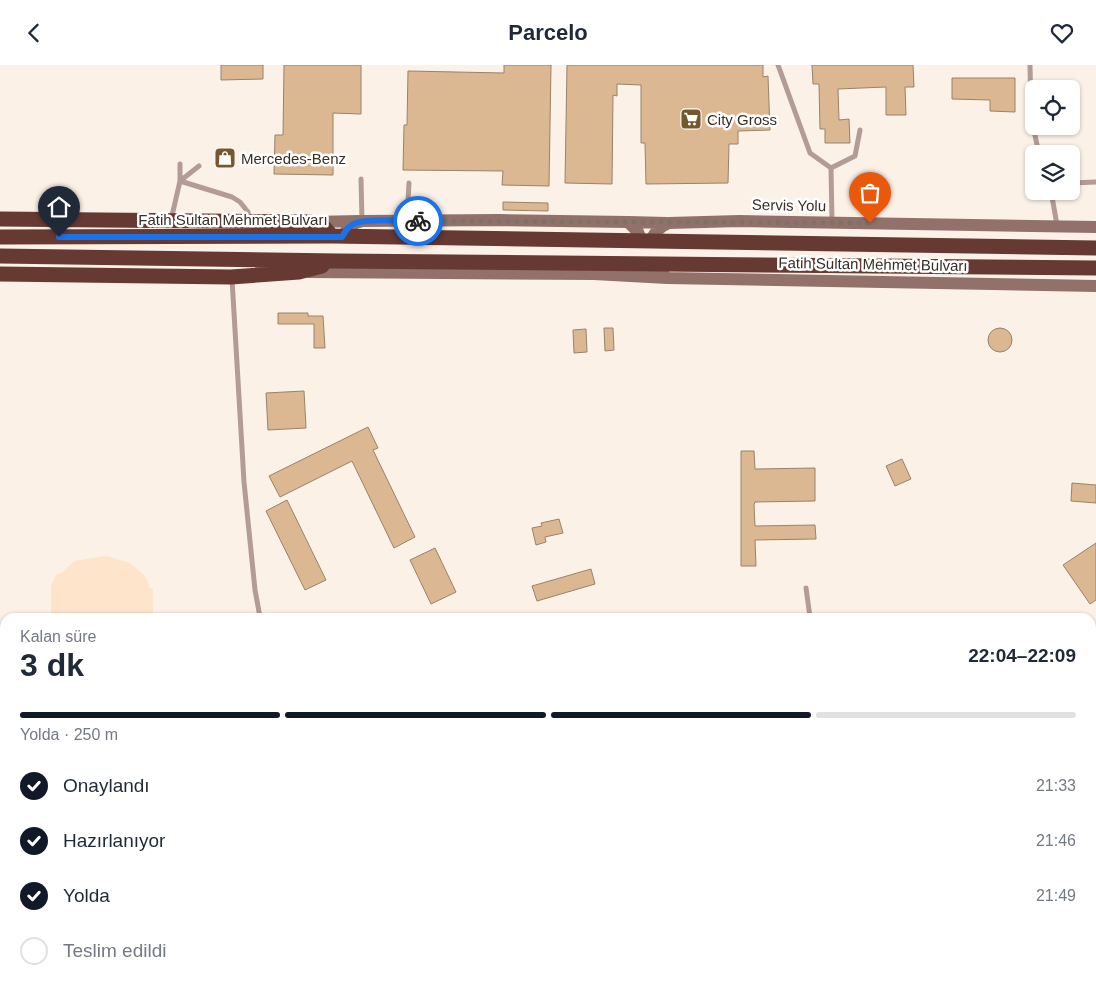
<!DOCTYPE html>
<html lang="tr">
<meta charset="utf-8">
<style>
:root{--surface:#fff;--page:#f2f2f3;--text:#1f2937;--muted:#747a83;--line:#e0e1e3;--accent:#111827}
body{margin:0;font-family:Arial,sans-serif;background:var(--page);color:var(--text);height:100vh;display:flex;flex-direction:column;font-size:19px;white-space:nowrap}
*{box-sizing:border-box;margin:0}
p{font-size:16px;color:var(--muted)}
.icon{flex:none;width:28px;height:28px;fill:none;stroke:currentColor;stroke-width:2;stroke-linecap:round;stroke-linejoin:round}
.map{position:relative;flex:1;overflow:hidden}
.drawer{position:absolute;left:0px;top:548px;width:1096px;height:376px;display:flex;flex-direction:column;background:var(--surface);border-radius:15px 15px 0 0;box-shadow:0 1px 4px #0004}
.drawer>*{flex:none}
.controls{position:absolute;left:1025px;top:15px;display:grid;gap:10px}
.controls a{display:grid;place-items:center;width:55px;height:55px;border-radius:8px;background:var(--surface);box-shadow:0 1px 4px #0004;font-size:25px}
.pin{position:absolute;display:grid;place-items:center;width:42px;height:42px;color:#fff;margin:-51px -21px;border-radius:50% 50% 50% 0;rotate:-45deg;box-shadow:0 0 5px #0007}
.pin .icon{rotate:45deg}
.courier{position:absolute;display:grid;place-items:center;width:50px;height:50px;margin:-25px;border:4px solid #1a73e8;border-radius:50%;background:#fff;color:#222;box-shadow:0 1px 6px #0007}
.overview em{font-style:normal;font-weight:700}
.overview div{display:flex;flex-direction:column-reverse}
.overview{display:flex;align-items:center;justify-content:space-between;height:85px;padding:0 20px}
h1{font-size:32px;font-weight:700;line-height:38px}
.bar{display:grid;grid-template-columns:repeat(4,1fr);gap:8px 5px;align-content:center;height:60px;padding:0 20px}
.bar i{height:6px;border-radius:4px;background:var(--line)}
.bar .selected{background:var(--accent)}
.bar p{grid-column:span 4}
ol{padding:0 20px;list-style:none}
li{display:flex;align-items:center;gap:15px;height:55px}
li p{margin-inline-start:auto}
li .icon{padding:5px;border-radius:50%;background:var(--accent);color:#fff;stroke-width:4}
li:last-child{color:var(--muted)}
li i{width:28px;height:28px;border:2px solid var(--line);border-radius:50%}
header{display:flex;justify-content:space-between;align-items:center;height:65px;padding:0 20px;background:var(--surface);font-size:22px;font-weight:700}
.map>svg:first-child{display:block}
</style>
<header><svg class="icon" aria-label="back" viewBox="0 0 24 24"><path d="M15 5l-7 7 7 7"/></svg>Parcelo<svg class="icon" aria-label="heart" viewBox="0 0 24 24"><path d="M12 20l-8-8c-3-5 5-10 8-4 3-6 11-1 8 4z"/></svg></header>
<div class="map">
<svg width="1096" height="923" viewBox="0 0 1096 923">
<rect width="100%" height="100%" fill="#fbf1e7"/>
<path fill="#fde4ca" d="M107,491L130,498L143,509L148,516L149,523L153,524V552H51V520L56,510L63,507L74,496Z
M500,919H658L657,923H497Z
M700,919H828V923H700Z"/>
<g fill="none" stroke-linecap="round" stroke-linejoin="round">
<path stroke="#c8beb4" stroke-width="26" d="M1091,771L1096,772
M704,923V919
M784,923V919
M976,923V919
M1047,923V919"/>
</g>
<path fill="#dbb892" stroke="#99826a" d="M221,0H263V14L221,15Z
M284,0H361V49L333,48V110L274,109L275,70H283Z
M504,0H551L549,121L502,120L503,106L403,105L404,60H407L408,6L504,8Z
M567,0H763V12L768,11L770,65L738,66V79H729L728,118L646,119L645,78H641V20L617,19V31L613,30L612,119L565,118Z
M812,0H913L914,22H905L906,50H886V22L838,24L839,55L849,54L850,78H825V64H820L819,19H813Z
M952,13H1015V47L990,46V35L952,34Z
M503,137L548,138V146L503,145Z
M278,248H308V251H323L325,283H314V259H278Z
M604,263H613L614,285L605,286Z
M988 275a12 12 0 1 1 24 0a12 12 0 1 1-24 0Z
M586,264L587,287L574,288L573,265Z
M304,326L306,363L268,365L266,328Z
M368,362L378,383L373,385L415,472L394,483L352,396L280,432L269,411Z
M741,386H754L755,404L815,403V436L755,437L754,440L755,461L815,460L816,474L755,475L756,501H741Z
M902,394L911,414L895,421L886,401Z
M1072,418L1096,420V438L1071,436Z
M287,435L326,515L305,525L266,446Z
M559,454L563,468L545,472L546,477L536,480L532,463L542,461L541,458Z
M1096,478V535L1090,539L1063,500Z
M435,483L456,527L431,539L410,495Z
M591,504L595,519L537,536L532,521Z"/>
<g fill="none" stroke-linecap="round" stroke-linejoin="round">
<path stroke="#b39b97" stroke-width="5" d="M778,0L810,88L831,103
M1030,0L1031,52L1039,89
M831,103L832,157
M831,103L855,91L860,65
M361,114L362,156
M180,116L232,132L240,137L248,147V155
M180,116L199,101
M1071,118L1096,117
M1051,126L1057,160
M171,155L180,116V99
M407,155L409,118
M232,214L244,417L255,525L260,552
M806,523L810,552"/>
<path stroke="#92716b" stroke-width="12" d="M312,157L359,156
M628,157L667,158
M343,172C347,163 352,158 362,156L499,155L628,157L638,167L642,177
M650,177C655,167 659,162 669,158L739,156L1096,162
M654,200L667,213L1096,221
M309,207L594,209L612,198
M594,209L667,213"/>
<path stroke="#663933" stroke-width="15" d="M0,154L310,157L322,160L332,171
M0,172L332,171L1096,183
M0,191L338,196L1096,203
M0,209L231,212L299,207L322,201"/>
</g>
<g fill="none" stroke-linecap="round" stroke-linejoin="round">
<path stroke="#7c7268" stroke-width="5" stroke-dasharray="0 9" d="M418,156L870,158"/>
<path stroke="#1a73e8" stroke-width="6" d="M59,172H342C346,165 349,160 356,158C368,153 403,156 418,156"/>
</g>
<defs>
<g id="supermarket-square" transform="scale(1.125)"><rect x="-9" y="-9" width="18" height="18" rx="4" fill="#75582b" stroke="#fff"/><path d="M-6-5.5h2.5l.6 2H6L4.5 2H-2.5L-4.4-4H-6ZM-1.5 3.2a1.3 1.3 0 1 0 .1 0ZM3 3.2a1.3 1.3 0 1 0 .1 0Z" fill="#fff"/></g>
<g id="shop-square" transform="scale(1.125)"><rect x="-9" y="-9" width="18" height="18" rx="4" fill="#75582b" stroke="#fff"/><path d="M-5-2.5h2.3a2.7 3.5 0 0 1 5.4 0H5L5.5 6h-11ZM-1.5-2.5h3a1.5 2.3 0 0 0-3 0Z" fill="#fff"/></g>
</defs>
<g fill-rule="evenodd">
<use href="#supermarket-square" x="691" y="54"/>
<use href="#shop-square" x="225" y="93"/>
</g>
<g text-anchor="middle" dominant-baseline="central" stroke-width="5" stroke-linejoin="round" paint-order="stroke">
<g font-size="15" fill="#382e24" stroke="#fff" text-anchor="start">
<text x="707" y="54">City Gross</text>
<text x="241" y="93">Mercedes-Benz</text>
</g>
<g font-size="15" fill="#382e24" stroke="#fff">
<text transform="translate(789 140) rotate(1)">Servis Yolu</text>
<text x="233" y="154">Fatih Sultan Mehmet Bulvarı</text>
<text transform="translate(873 199) rotate(1)">Fatih Sultan Mehmet Bulvarı</text>
</g>
</g>
</svg>
<div class="controls">
<a><svg class="icon" aria-label="locate" viewBox="0 0 24 24"><circle cx="12" cy="12" r="6"/><path d="M12 2v4M12 18v4M2 12h4M18 12h4"/></svg></a>
<a><svg class="icon" aria-label="layers" viewBox="0 0 24 24"><path d="M12 4l9 5-9 5-9-5zM3 14l9 5 9-5"/></svg></a>
</div>
<div class="pin" style="left:870px;top:158px;background:#ea580c"><svg class="icon" aria-label="bag" viewBox="0 0 24 24"><path d="M5 8h14l-1 12H6zM9 8a3 3 0 0 1 6 0"/></svg></div>
<div class="pin" style="left:59px;top:172px;background:#1f2937"><svg class="icon" aria-label="home" viewBox="0 0 24 24"><path d="M3 11l9-7 9 7M6 9v11h12V9"/></svg></div>
<div class="courier" style="left:418px;top:156px"><svg class="icon" aria-label="bike" viewBox="0 0 24 24"><circle cx="6" cy="16" r="4"/><circle cx="18" cy="16" r="4"/><path d="M6 16l4-8h5l3 8M10 8l3 8H6M13 5h3"/></svg></div>
<section class="drawer">
<div class="overview"><div><h1>3 dk</h1><p>Kalan süre</p></div><em>22:04–22:09</em></div>
<div class="bar"><i class="selected"></i><i class="selected"></i><i class="selected"></i><i></i><p>Yolda · 250 m</p></div>
<ol>
<li><svg class="icon" aria-label="check" viewBox="0 0 24 24"><path d="M5 12l5 5 9-10"/></svg>Onaylandı<p>21:33</p></li>
<li><svg class="icon" aria-label="check" viewBox="0 0 24 24"><path d="M5 12l5 5 9-10"/></svg>Hazırlanıyor<p>21:46</p></li>
<li><svg class="icon" aria-label="check" viewBox="0 0 24 24"><path d="M5 12l5 5 9-10"/></svg>Yolda<p>21:49</p></li>
<li><i></i>Teslim edildi</li>
</ol>
</section>
</div>
